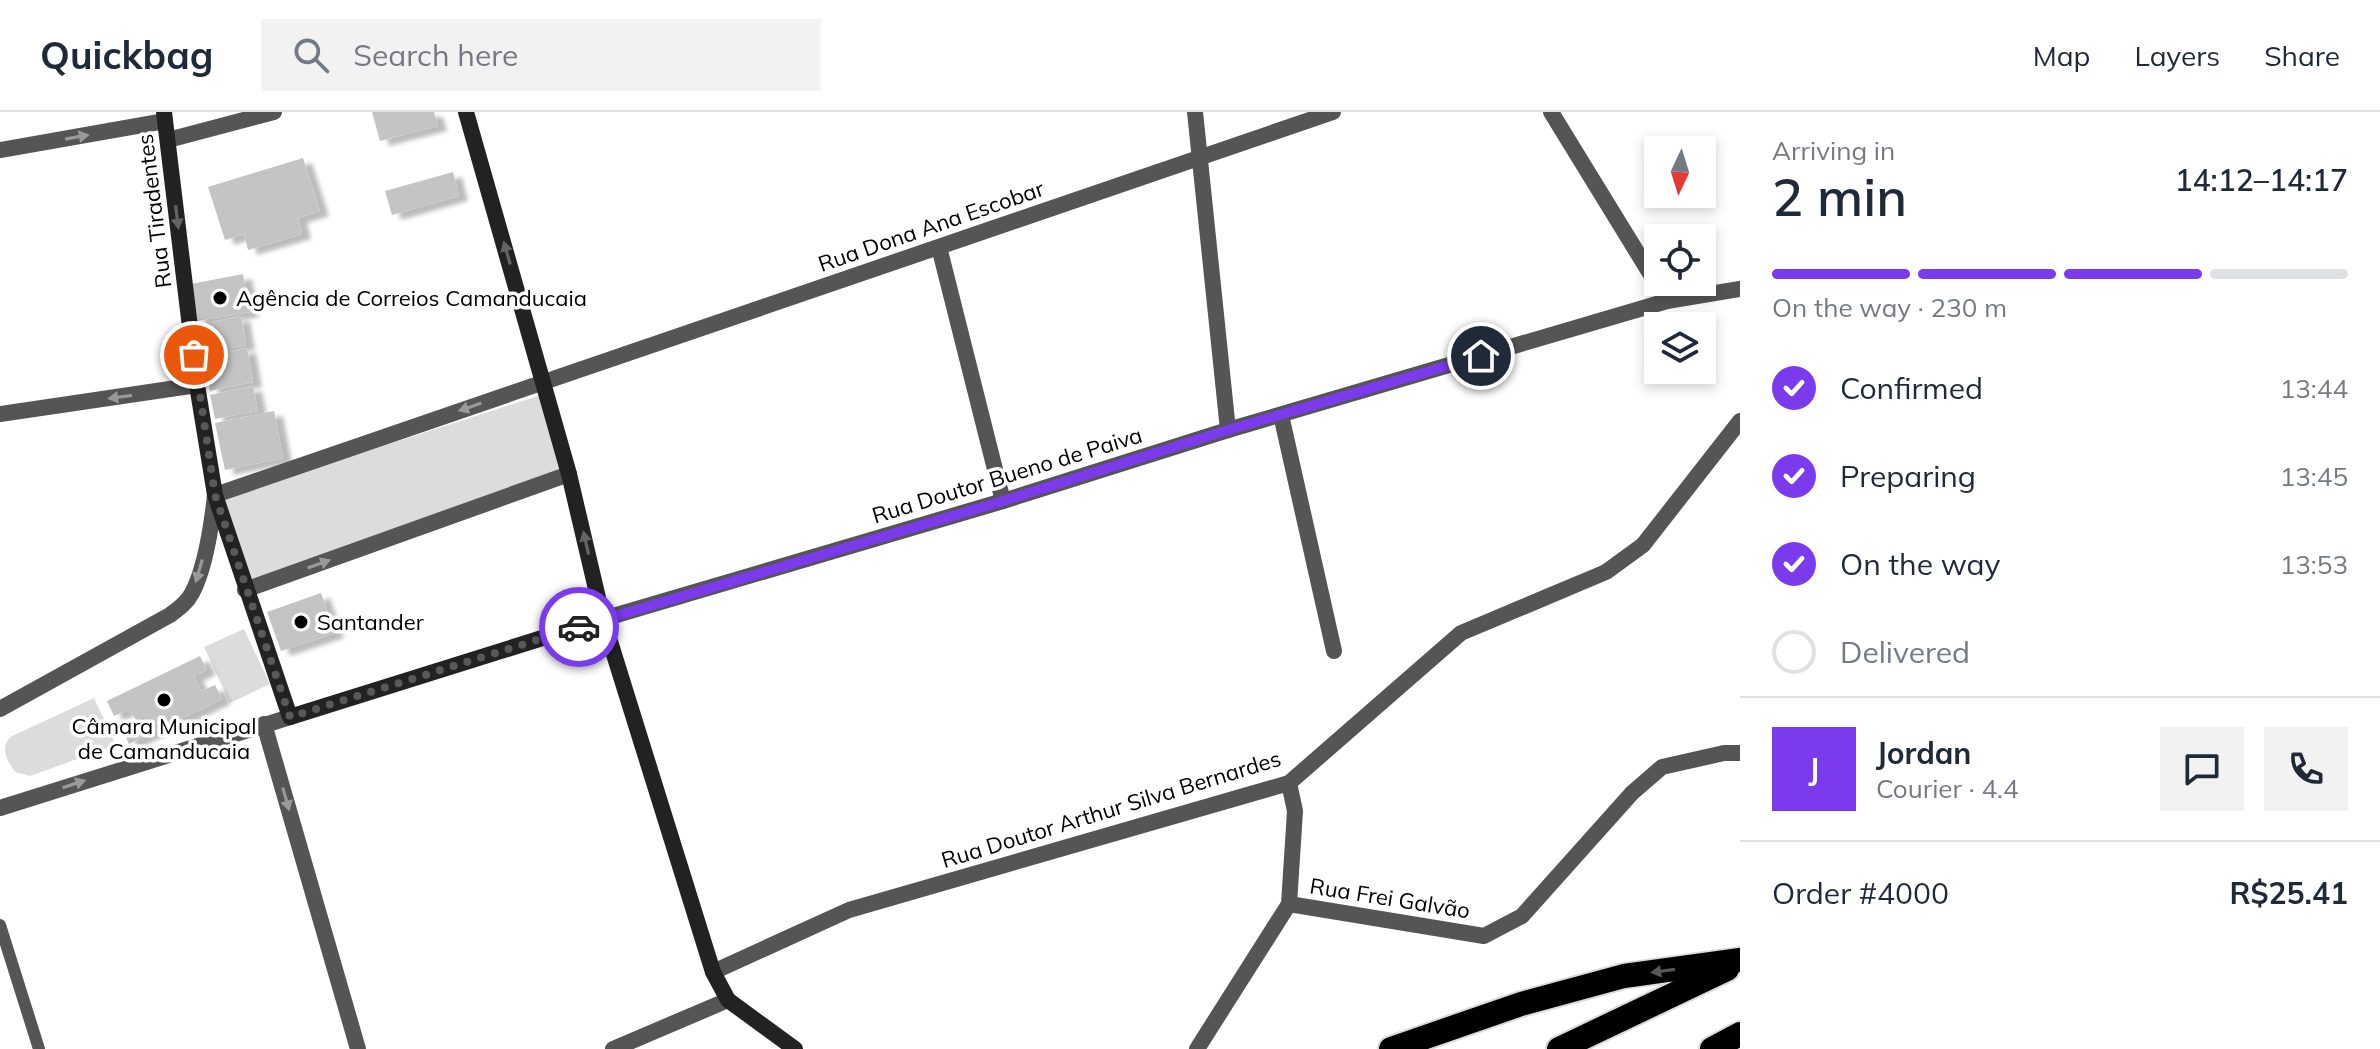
<!DOCTYPE html>
<meta charset="utf-8">
<style>
:root{--surface:#fff;--page:#f2f2f3;--text:#1f2937;--muted:#747a83;--line:#e0e1e3;--accent:#7c3aed}
body{margin:0;font-family:Mulish,sans-serif;background:var(--page);color:var(--text);height:100vh;display:flex;flex-direction:column;font-size:30px;white-space:nowrap}
*{box-sizing:border-box;margin:0}
p{font-size:26px;color:var(--muted)}
.icon{flex:none;width:44px;height:44px;fill:none;stroke:currentColor;stroke-width:2;stroke-linecap:round;stroke-linejoin:round}
.map{position:relative;flex:1;overflow:hidden}
.sheet{display:flex;flex-direction:column;background:var(--surface);width:640px}
.sheet>*{flex:none}
.needle{width:52px;rotate:184deg}
.fabs{position:absolute;left:1644px;top:24px;display:grid;gap:16px}
.fabs a{display:grid;place-items:center;width:72px;height:72px;border-radius:0px;background:var(--surface);box-shadow:0 4px 12px #0003;font-size:40px}
.pin{position:absolute;display:grid;place-items:center;width:68px;height:68px;color:#fff;margin:-34px;border:4px solid #fff;border-radius:50%;box-shadow:0 2px 8px #0007}
.courier{position:absolute;display:grid;place-items:center;width:80px;height:80px;margin:-40px;border:6px solid #7c3aed;border-radius:50%;background:#fff;color:#222;box-shadow:0 2px 10px #0007}
.headline em{font-style:normal;font-weight:600}
.headline div{display:flex;flex-direction:column-reverse}
.headline{display:flex;align-items:center;justify-content:space-between;height:136px;padding:0 32px}
h1{font-size:52px;font-weight:600;line-height:60px}
.bar{display:grid;grid-template-columns:repeat(4,1fr);gap:12px 8px;align-content:center;height:96px;padding:0 32px}
.bar i{height:10px;border-radius:6px;background:var(--line)}
.bar .active{background:var(--accent)}
.bar p{grid-column:span 4}
.line{display:flex;align-items:center;gap:20px;padding:0 32px;border-top:2px solid var(--line)}
.line div{flex:1}
.round{display:grid;place-items:center;flex:none;width:84px;height:84px;border-radius:0px;background:var(--page)}
ol{padding:0 32px;list-style:none}
li{display:flex;align-items:center;gap:24px;height:88px}
li p{margin-inline-start:auto}
li .icon{padding:8px;border-radius:50%;background:var(--accent);color:#fff;stroke-width:4}
li:last-child{color:var(--muted)}
li i{width:44px;height:44px;border:4px solid var(--line);border-radius:50%}
header{display:flex;align-items:center;gap:48px;box-sizing:border-box;height:112px;padding:0 40px;background:var(--surface);border-bottom:2px solid var(--line)}
header strong{font-size:38px}
nav{display:flex;gap:44px;margin-inline-start:auto;font-size:28px}
.search{width:560px;height:72px;background:var(--page);display:flex;align-items:center;gap:20px;box-sizing:border-box;padding:0 28px;border-radius:0px;color:var(--muted);font-size:30px}
main{display:flex;flex:1;min-height:0}
.map>svg:first-child{display:block}
</style>
<header>
<strong>Quickbag</strong>
<div class="search"><svg class="icon" aria-label="search" viewBox="0 0 24 24"><circle cx="10" cy="10" r="6"/><path d="M15 15l6 6"/></svg>Search here</div>
<nav><a>Map</a><a>Layers</a><a>Share</a></nav>
</header>
<main>
<div class="map">
<svg width="1740" height="937" viewBox="0 0 1740 937">
<defs>
<filter id="shadow"><feDropShadow dx="9" dy="5" stdDeviation="2" flood-color="#0004"/></filter>
</defs>
<rect width="100%" height="100%" fill="#fff"/>
<path fill="#dcdcdc" d="M541,283L564,359L249,472L221,386Z
M244,517L270,572L230,591L204,535Z
M94,586L116,633L30,664L15,660C7,648 0,637 10,625Z"/>
<path fill="#c4c4c4" filter="url(#shadow)" d="M372,0H434L438,14L380,29Z
M303,46L320,99L298,106L302,122L248,138L244,122L225,128L208,75Z
M453,60L459,84L392,103L385,79Z
M243,162L250,200L197,209L191,172Z
M241,204L246,233L204,241L198,213Z
M247,236L253,270L210,279L203,244Z
M253,274L258,299L215,307L210,283Z
M274,299L283,346L225,358L215,311Z
M321,481L335,521L281,539L267,500Z
M200,544L207,558L194,564L201,579L215,573L222,587L129,632L122,617L137,610L130,597L114,604L107,589Z"/>
<g fill="none" stroke-linecap="round" stroke-linejoin="round">
<g stroke="#dbdbdb" stroke-width="28">
<path id="motorway" d="M1391,937L1521,892L1624,864L1740,848
M1559,937L1727,857
M1712,937L1740,922"/>
</g>
<path stroke="#555" stroke-width="12" d="M0,813L39,937"/>
<path stroke="#555" stroke-width="16" d="M1195,0L1228,318
M1551,0L1667,189
M168,28L274,0
M0,38L165,9
M939,135L1003,389
M544,270L1333,0
M0,302L197,273
M1281,303L1334,539
M245,478L569,362
M264,612L358,937
M1289,792L1484,824L1522,804L1632,681L1662,655L1724,641H1740
M713,860L849,798L1289,671L1461,521L1606,460L1643,433L1740,309
M613,937L728,888
M1197,937L1289,792L1295,699L1289,671"/>
<path stroke="#555" stroke-width="16" d="M603,507L1003,389L1228,318L1667,189L1740,177
M0,597L170,503C178,497 187,491 192,481C205,457 212,410 215,383L544,270
M0,696L290,605"/>
<path stroke="#222" stroke-width="16" d="M164,0L197,273L215,383L290,605L603,507
M466,0L569,362L603,507L713,860L728,888L795,937"/>
<use href="#motorway" stroke="#000" stroke-width="24"/>
</g>
<defs><path id="oneway-solid" d="M-6-.8H1V-3.2L6.5 0L1 3.2V.8H-6Z" transform="scale(2)"/></defs>
<g fill="#999">
<use href="#oneway-solid" transform="translate(77 25) rotate(-10)"/>
<use href="#oneway-solid" transform="translate(120 285) rotate(172)"/>
<use href="#oneway-solid" transform="translate(470 295) rotate(161)"/>
<use href="#oneway-solid" transform="translate(319 452) rotate(-20)"/>
<use href="#oneway-solid" transform="translate(199 459) rotate(106)"/>
<use href="#oneway-solid" transform="translate(74 672) rotate(-18)"/>
<use href="#oneway-solid" transform="translate(286 687) rotate(74)"/>
</g>
<g fill="#646464">
<use href="#oneway-solid" transform="translate(177 105) rotate(83)"/>
<use href="#oneway-solid" transform="translate(507 141) rotate(-106)"/>
<use href="#oneway-solid" transform="translate(586 431) rotate(-103)"/>
</g>
<use fill="#595959" href="#oneway-solid" transform="translate(1663 859) rotate(172)"/>
<g fill="none" stroke-linecap="round" stroke-linejoin="round">
<path stroke="#595959" stroke-width="8" stroke-dasharray="0 14.4" d="M194,243L215,383L290,605L579,515"/>
<path stroke="#7c3aed" stroke-width="10" d="M579,515L1003,389L1228,318L1481,244"/>
</g>
<g fill="#000" stroke="#fff" stroke-width="3">
<circle cx="220" cy="186" r="8"/>
<circle cx="301" cy="510" r="8"/>
<circle cx="164" cy="588" r="8"/>
</g>
<g text-anchor="middle" dominant-baseline="central" stroke-width="7" stroke-linejoin="round" paint-order="stroke">
<g font-size="22" fill="#000" stroke="#fff">
<text transform="translate(154 99) rotate(-97)">Rua Tiradentes</text>
<text transform="translate(931 114) rotate(-19)">Rua Dona Ana Escobar</text>
<text transform="translate(1007 363) rotate(-17)">Rua Doutor Bueno de Paiva</text>
<text transform="translate(1111 697) rotate(-17)">Rua Doutor Arthur Silva Bernardes</text>
<text transform="translate(1390 786) rotate(9)">Rua Frei Galvão</text>
</g>
<g font-size="22" fill="#000" stroke="#fff" text-anchor="start">
<text x="236" y="186">Agência de Correios Camanducaia</text>
<text x="317" y="510">Santander</text>
<text x="164" y="614" text-anchor="middle">Câmara Municipal<tspan x="164" dy="25">de Camanducaia</tspan></text>
</g>
</g>
</svg>
<div class="fabs">
<a><svg class="needle" viewBox="-14 -14 28 28"><path d="M0-13l5 13h-10z" fill="#e53935"/><path d="M0 13l5-13h-10z" fill="#747a83"/></svg></a>
<a><svg class="icon" aria-label="locate" viewBox="0 0 24 24"><circle cx="12" cy="12" r="6"/><path d="M12 2v4M12 18v4M2 12h4M18 12h4"/></svg></a>
<a><svg class="icon" aria-label="layers" viewBox="0 0 24 24"><path d="M12 4l9 5-9 5-9-5zM3 14l9 5 9-5"/></svg></a>
</div>
<div class="pin" style="left:194px;top:243px;background:#ea580c"><svg class="icon" aria-label="bag" viewBox="0 0 24 24"><path d="M5 8h14l-1 12H6zM9 8a3 3 0 0 1 6 0"/></svg></div>
<div class="pin" style="left:1481px;top:244px;background:#1f2937"><svg class="icon" aria-label="home" viewBox="0 0 24 24"><path d="M3 11l9-7 9 7M6 9v11h12V9"/></svg></div>
<div class="courier" style="left:579px;top:515px"><svg class="icon" aria-label="car" viewBox="0 0 24 24"><path d="M5 17H2v-5l4-1 3-4h7l3 4 3 1v5h-3M9 17h6M6 11h13"/><circle cx="7" cy="17" r="2"/><circle cx="17" cy="17" r="2"/></svg></div>
</div>
<section class="sheet">
<div class="headline"><div><h1>2 min</h1><p>Arriving in</p></div><em>14:12–14:17</em></div>
<div class="bar"><i class="active"></i><i class="active"></i><i class="active"></i><i></i><p>On the way · 230 m</p></div>
<ol>
<li><svg class="icon" aria-label="check" viewBox="0 0 24 24"><path d="M5 12l5 5 9-10"/></svg>Confirmed<p>13:44</p></li>
<li><svg class="icon" aria-label="check" viewBox="0 0 24 24"><path d="M5 12l5 5 9-10"/></svg>Preparing<p>13:45</p></li>
<li><svg class="icon" aria-label="check" viewBox="0 0 24 24"><path d="M5 12l5 5 9-10"/></svg>On the way<p>13:53</p></li>
<li><i></i>Delivered</li>
</ol>
<div class="line" style="height:144px"><b class="round" style="background:var(--accent);color:#fff">J</b><div><b>Jordan</b><p>Courier · 4.4</p></div><a class="round"><svg class="icon" aria-label="chat" viewBox="0 0 24 24"><path d="M4 5h16v11H9l-5 4z"/></svg></a><a class="round"><svg class="icon" aria-label="phone" viewBox="0 0 24 24"><path d="M5 4h4l2 5-3 2q2 4 5 5l2-3 5 2v4C11 20 4 13 5 4z"/></svg></a></div>
<div class="line" style="height:104px"><div>Order #4000</div><b>R$25.41</b></div>
</section>
</main>
